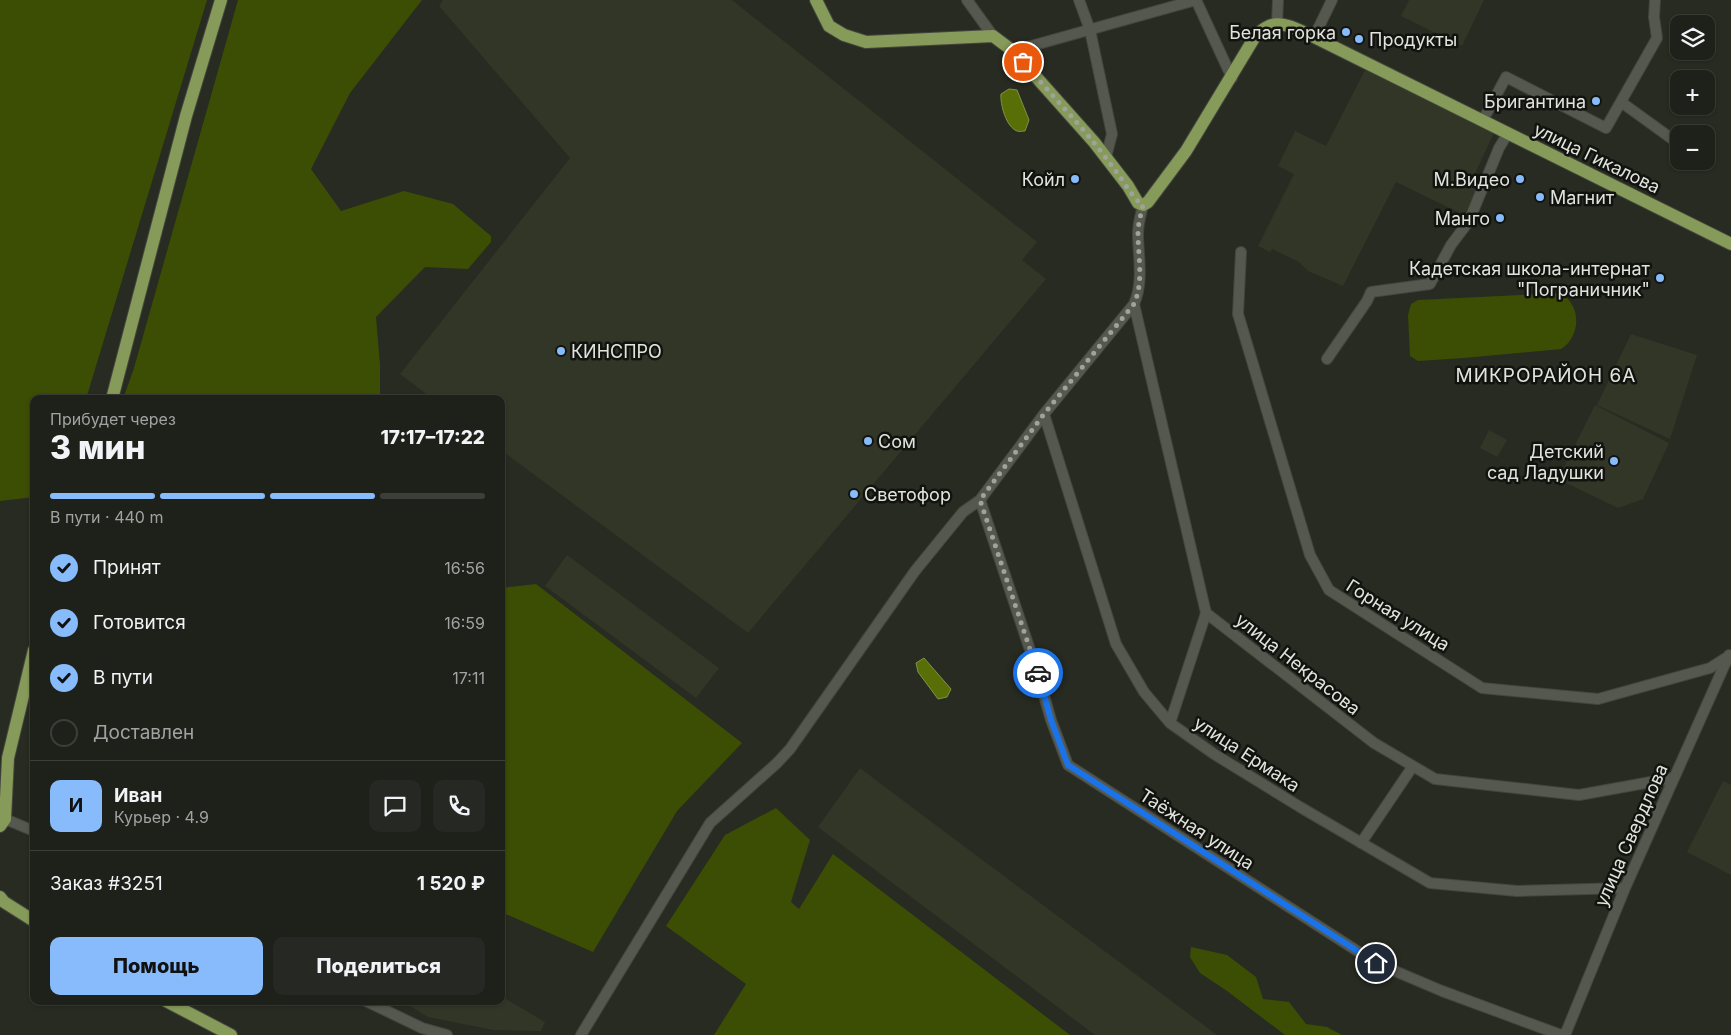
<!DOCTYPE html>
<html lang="ru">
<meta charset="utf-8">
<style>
:root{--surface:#1e201a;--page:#262823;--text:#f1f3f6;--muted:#a1a3a2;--line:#3c3e39;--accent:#87bbfb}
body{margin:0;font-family:Inter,sans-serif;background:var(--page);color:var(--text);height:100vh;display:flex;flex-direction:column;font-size:19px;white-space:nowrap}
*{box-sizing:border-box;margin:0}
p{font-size:16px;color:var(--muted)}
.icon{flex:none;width:28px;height:28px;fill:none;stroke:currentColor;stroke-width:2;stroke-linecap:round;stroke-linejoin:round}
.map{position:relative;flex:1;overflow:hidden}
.details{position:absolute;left:30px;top:395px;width:475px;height:610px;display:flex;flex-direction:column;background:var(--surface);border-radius:10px;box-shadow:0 1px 4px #0004,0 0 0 1px var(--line)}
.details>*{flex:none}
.controls{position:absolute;left:1670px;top:15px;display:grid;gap:10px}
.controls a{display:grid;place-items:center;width:45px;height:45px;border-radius:10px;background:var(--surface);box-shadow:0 1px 4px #0004,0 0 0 1px var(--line);font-size:25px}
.pin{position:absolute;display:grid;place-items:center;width:42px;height:42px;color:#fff;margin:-21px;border:2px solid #fff;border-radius:50%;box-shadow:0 1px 5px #0007}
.courier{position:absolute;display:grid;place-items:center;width:50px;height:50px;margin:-25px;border:4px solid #1a73e8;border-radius:50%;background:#fff;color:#222;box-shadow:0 1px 6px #0007}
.head em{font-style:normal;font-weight:800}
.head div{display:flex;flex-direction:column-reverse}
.head{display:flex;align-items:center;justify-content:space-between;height:85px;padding:0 20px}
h1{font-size:32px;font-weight:800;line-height:38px}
.bar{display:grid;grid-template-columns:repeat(4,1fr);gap:8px 5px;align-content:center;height:60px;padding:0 20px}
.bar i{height:6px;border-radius:4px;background:var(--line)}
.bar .current{background:var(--accent)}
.bar p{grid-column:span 4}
.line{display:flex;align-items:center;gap:12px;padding:0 20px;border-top:1px solid var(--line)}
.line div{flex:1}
.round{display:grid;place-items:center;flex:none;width:52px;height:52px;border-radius:10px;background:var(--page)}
ol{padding:0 20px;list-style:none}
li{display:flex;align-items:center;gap:15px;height:55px}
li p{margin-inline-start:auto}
li .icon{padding:5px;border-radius:50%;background:var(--accent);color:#111;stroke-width:4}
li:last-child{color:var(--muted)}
li i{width:28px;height:28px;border:2px solid var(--line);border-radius:50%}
.primary-button{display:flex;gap:10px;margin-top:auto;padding:10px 20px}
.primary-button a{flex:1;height:58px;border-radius:10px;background:var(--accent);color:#111;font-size:20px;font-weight:800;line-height:58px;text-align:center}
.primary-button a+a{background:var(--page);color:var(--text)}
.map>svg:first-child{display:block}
</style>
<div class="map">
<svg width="1731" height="1035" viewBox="0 0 1731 1035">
<rect width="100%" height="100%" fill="#282b22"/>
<path fill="#313627" d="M443,0H732L1037,242L1022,260L1046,279L748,633L501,450V399H433L400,374L570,158L439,6Z
M1409,0H1484L1462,46L1401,16Z
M1365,70L1494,133L1471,182L1480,187L1464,215L1396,182L1343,286L1308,271L1299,262L1272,249L1270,252L1258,246L1294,174L1278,166L1295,131L1326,146Z
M1631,334L1697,355L1670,439L1597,405Z
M1595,405L1669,443L1643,499L1618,508L1558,479Z
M1489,430L1507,440L1497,457L1480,448Z
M567,555L719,668L696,698L545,586Z
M860,768L921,814L1217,1035H1095L818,827Z
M1723,781L1731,785V875L1687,852Z
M501,996L545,1022L541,1031L493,1030L428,1017L402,1001H501Z"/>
<path fill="#3c4e03" d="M0,0H207L86,399H34V497L0,501Z
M238,0H422L350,93L311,169L341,211L404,191L453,204L491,236V242L468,269L425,267L376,317L380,365V399H123L134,368Z
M1560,293C1582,305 1581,336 1561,349L1464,358L1418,361L1410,356L1408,315L1411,304L1418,300Z
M536,584L742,743L677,811L593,952L501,912V588Z
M776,808L810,840L791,902L799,909L833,854L1070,1035H714L746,984L666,926L725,835Z
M1191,947L1227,955L1256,977L1263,999L1289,1002L1306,1024L1327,1027L1342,1035H1285L1227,991L1200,973L1190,957Z"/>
<path fill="#576f06" stroke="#809246" d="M1009,89L1017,90L1029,120L1025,131C1023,131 1020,132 1017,131C1006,127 1000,104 1001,94Z
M924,658L951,689L947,697L938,699L918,672L916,663Z"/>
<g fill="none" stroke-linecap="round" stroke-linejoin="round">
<g stroke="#43463d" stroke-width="12">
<path id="minor" d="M967,0L993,36
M1079,0L1090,30L1112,134L1106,157
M1196,0L1232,78
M1277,24L1278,0
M1314,37L1332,0
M1013,51L1196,0
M1621,102L1679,144
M1483,120L1506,77L1606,128L1657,38L1654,17L1655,0
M1703,161L1707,164
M1241,252L1238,314L1310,555L1329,590L1482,688L1598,699L1710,668L1729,656
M1134,304L1206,613L1374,743L1435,779L1579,795L1673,778
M1327,359L1367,301L1371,292L1430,284L1451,245L1469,221L1499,148L1508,133
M1044,414L1116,644L1144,692L1170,723L1214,754L1300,807L1430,883L1517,891L1625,888
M980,500L1037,671L1051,720L1068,765L1376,963L1442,991L1561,1035
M1170,723L1206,613
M5,819L34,831
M1361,843L1413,766
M366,1001L422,1028L447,1035
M581,1035L710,823L777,763L790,749L915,571L963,512L980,500L1044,414L1134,304C1144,281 1138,257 1138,233C1138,224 1141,214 1143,205
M1565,1035L1625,888L1729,655"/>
</g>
<g stroke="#43463d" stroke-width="14">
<path id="major" d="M816,0L829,26L844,35L866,42L993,36L1013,51L1094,142L1128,186L1138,203L1143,205L1148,202L1186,151L1256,35C1260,32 1264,28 1269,26C1283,20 1301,31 1314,37L1731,244
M112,399L186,116L221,0
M0,826L5,819L8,758L34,650
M0,897L4,902L34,921
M166,1001L231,1035"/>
</g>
<use href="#minor" stroke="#55584e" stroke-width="10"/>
<use href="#major" stroke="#869a59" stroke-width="12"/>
</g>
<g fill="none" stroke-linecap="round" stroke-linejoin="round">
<path stroke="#a0a39c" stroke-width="5" stroke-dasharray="0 9" d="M1023,62C1053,97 1085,129 1112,166C1119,174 1135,202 1143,205C1141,214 1138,224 1138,233C1138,257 1144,281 1134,304L1044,414L980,500L1038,673"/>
<path stroke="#1a73e8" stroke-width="6" d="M1038,673L1051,720L1068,765L1376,963"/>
</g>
<g fill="#87bbfb" stroke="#12130f" stroke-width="2">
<circle cx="1346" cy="32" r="5"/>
<circle cx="1359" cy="39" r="5"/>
<circle cx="1596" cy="101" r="5"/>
<circle cx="1075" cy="179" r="5"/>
<circle cx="1520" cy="179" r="5"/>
<circle cx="1540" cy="197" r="5"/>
<circle cx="1500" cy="218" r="5"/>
<circle cx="1660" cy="278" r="5"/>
<circle cx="561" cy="351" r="5"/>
<circle cx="868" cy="441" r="5"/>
<circle cx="1614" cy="461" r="5"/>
<circle cx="854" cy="494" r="5"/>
</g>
<g text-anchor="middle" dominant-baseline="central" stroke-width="5" stroke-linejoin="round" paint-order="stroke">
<g font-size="18" fill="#e1e3dd" stroke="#12130f" text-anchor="end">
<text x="1336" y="32">Белая горка</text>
<text x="1369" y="39" text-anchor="start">Продукты</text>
<text x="1586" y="101">Бригантина</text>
<text x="1065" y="179">Койл</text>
<text x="1510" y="179">М.Видео</text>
<text x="1550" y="197" text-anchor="start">Магнит</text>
<text x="1490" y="218">Манго</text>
<text x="1650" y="268">Кадетская школа-интернат<tspan x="1650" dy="21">"Пограничник"</tspan></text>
<text x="571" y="351" text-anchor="start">КИНСПРО</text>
<text x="878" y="441" text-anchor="start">Сом</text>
<text x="1604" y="451">Детский<tspan x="1604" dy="21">сад Ладушки</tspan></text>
<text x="864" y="494" text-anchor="start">Светофор</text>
</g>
<g font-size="18" fill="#e1e3dd" stroke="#12130f">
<text transform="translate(1597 158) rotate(26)">улица Гикалова</text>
<text transform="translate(1398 615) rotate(32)">Горная улица</text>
<text transform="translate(1298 664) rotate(38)">улица Некрасова</text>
<text transform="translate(1247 754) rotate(33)">улица Ермака</text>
<text transform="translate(1197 829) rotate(33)">Таёжная улица</text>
<text transform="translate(1631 835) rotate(-66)">улица Свердлова</text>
</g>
<g font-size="19" letter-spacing="1" fill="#e1e3dd" stroke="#12130f">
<text x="1546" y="375">МИКРОРАЙОН 6А</text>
</g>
</g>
</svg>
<div class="controls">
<a><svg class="icon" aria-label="layers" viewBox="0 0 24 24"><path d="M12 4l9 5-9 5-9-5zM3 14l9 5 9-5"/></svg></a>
<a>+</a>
<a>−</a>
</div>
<div class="pin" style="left:1023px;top:62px;background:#ea580c"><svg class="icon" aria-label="bag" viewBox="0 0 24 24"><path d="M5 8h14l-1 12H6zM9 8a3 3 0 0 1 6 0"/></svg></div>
<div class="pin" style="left:1376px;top:963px;background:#1f2937"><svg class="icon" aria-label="home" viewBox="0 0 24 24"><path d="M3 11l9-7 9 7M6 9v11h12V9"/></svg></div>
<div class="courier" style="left:1038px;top:673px"><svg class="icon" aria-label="car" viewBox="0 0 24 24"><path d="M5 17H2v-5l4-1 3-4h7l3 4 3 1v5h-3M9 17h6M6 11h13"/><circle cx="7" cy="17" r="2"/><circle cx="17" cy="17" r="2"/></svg></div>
<section class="details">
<div class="head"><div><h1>3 мин</h1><p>Прибудет через</p></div><em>17:17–17:22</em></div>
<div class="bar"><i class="current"></i><i class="current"></i><i class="current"></i><i></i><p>В пути · 440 m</p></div>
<ol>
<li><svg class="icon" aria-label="check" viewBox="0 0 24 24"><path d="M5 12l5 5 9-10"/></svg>Принят<p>16:56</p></li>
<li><svg class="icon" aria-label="check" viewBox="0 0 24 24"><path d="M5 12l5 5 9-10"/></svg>Готовится<p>16:59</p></li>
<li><svg class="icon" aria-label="check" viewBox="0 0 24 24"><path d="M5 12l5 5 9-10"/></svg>В пути<p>17:11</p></li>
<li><i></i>Доставлен</li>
</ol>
<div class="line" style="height:90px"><b class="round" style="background:var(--accent);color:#111">И</b><div><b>Иван</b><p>Курьер · 4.9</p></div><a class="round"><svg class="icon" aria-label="chat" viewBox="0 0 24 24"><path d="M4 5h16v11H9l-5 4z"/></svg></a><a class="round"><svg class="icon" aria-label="phone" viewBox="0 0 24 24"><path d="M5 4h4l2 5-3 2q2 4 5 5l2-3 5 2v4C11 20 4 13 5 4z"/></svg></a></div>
<div class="line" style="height:65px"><div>Заказ #3251</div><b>1 520 ₽</b></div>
<div class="primary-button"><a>Помощь</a><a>Поделиться</a></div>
</section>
</div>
